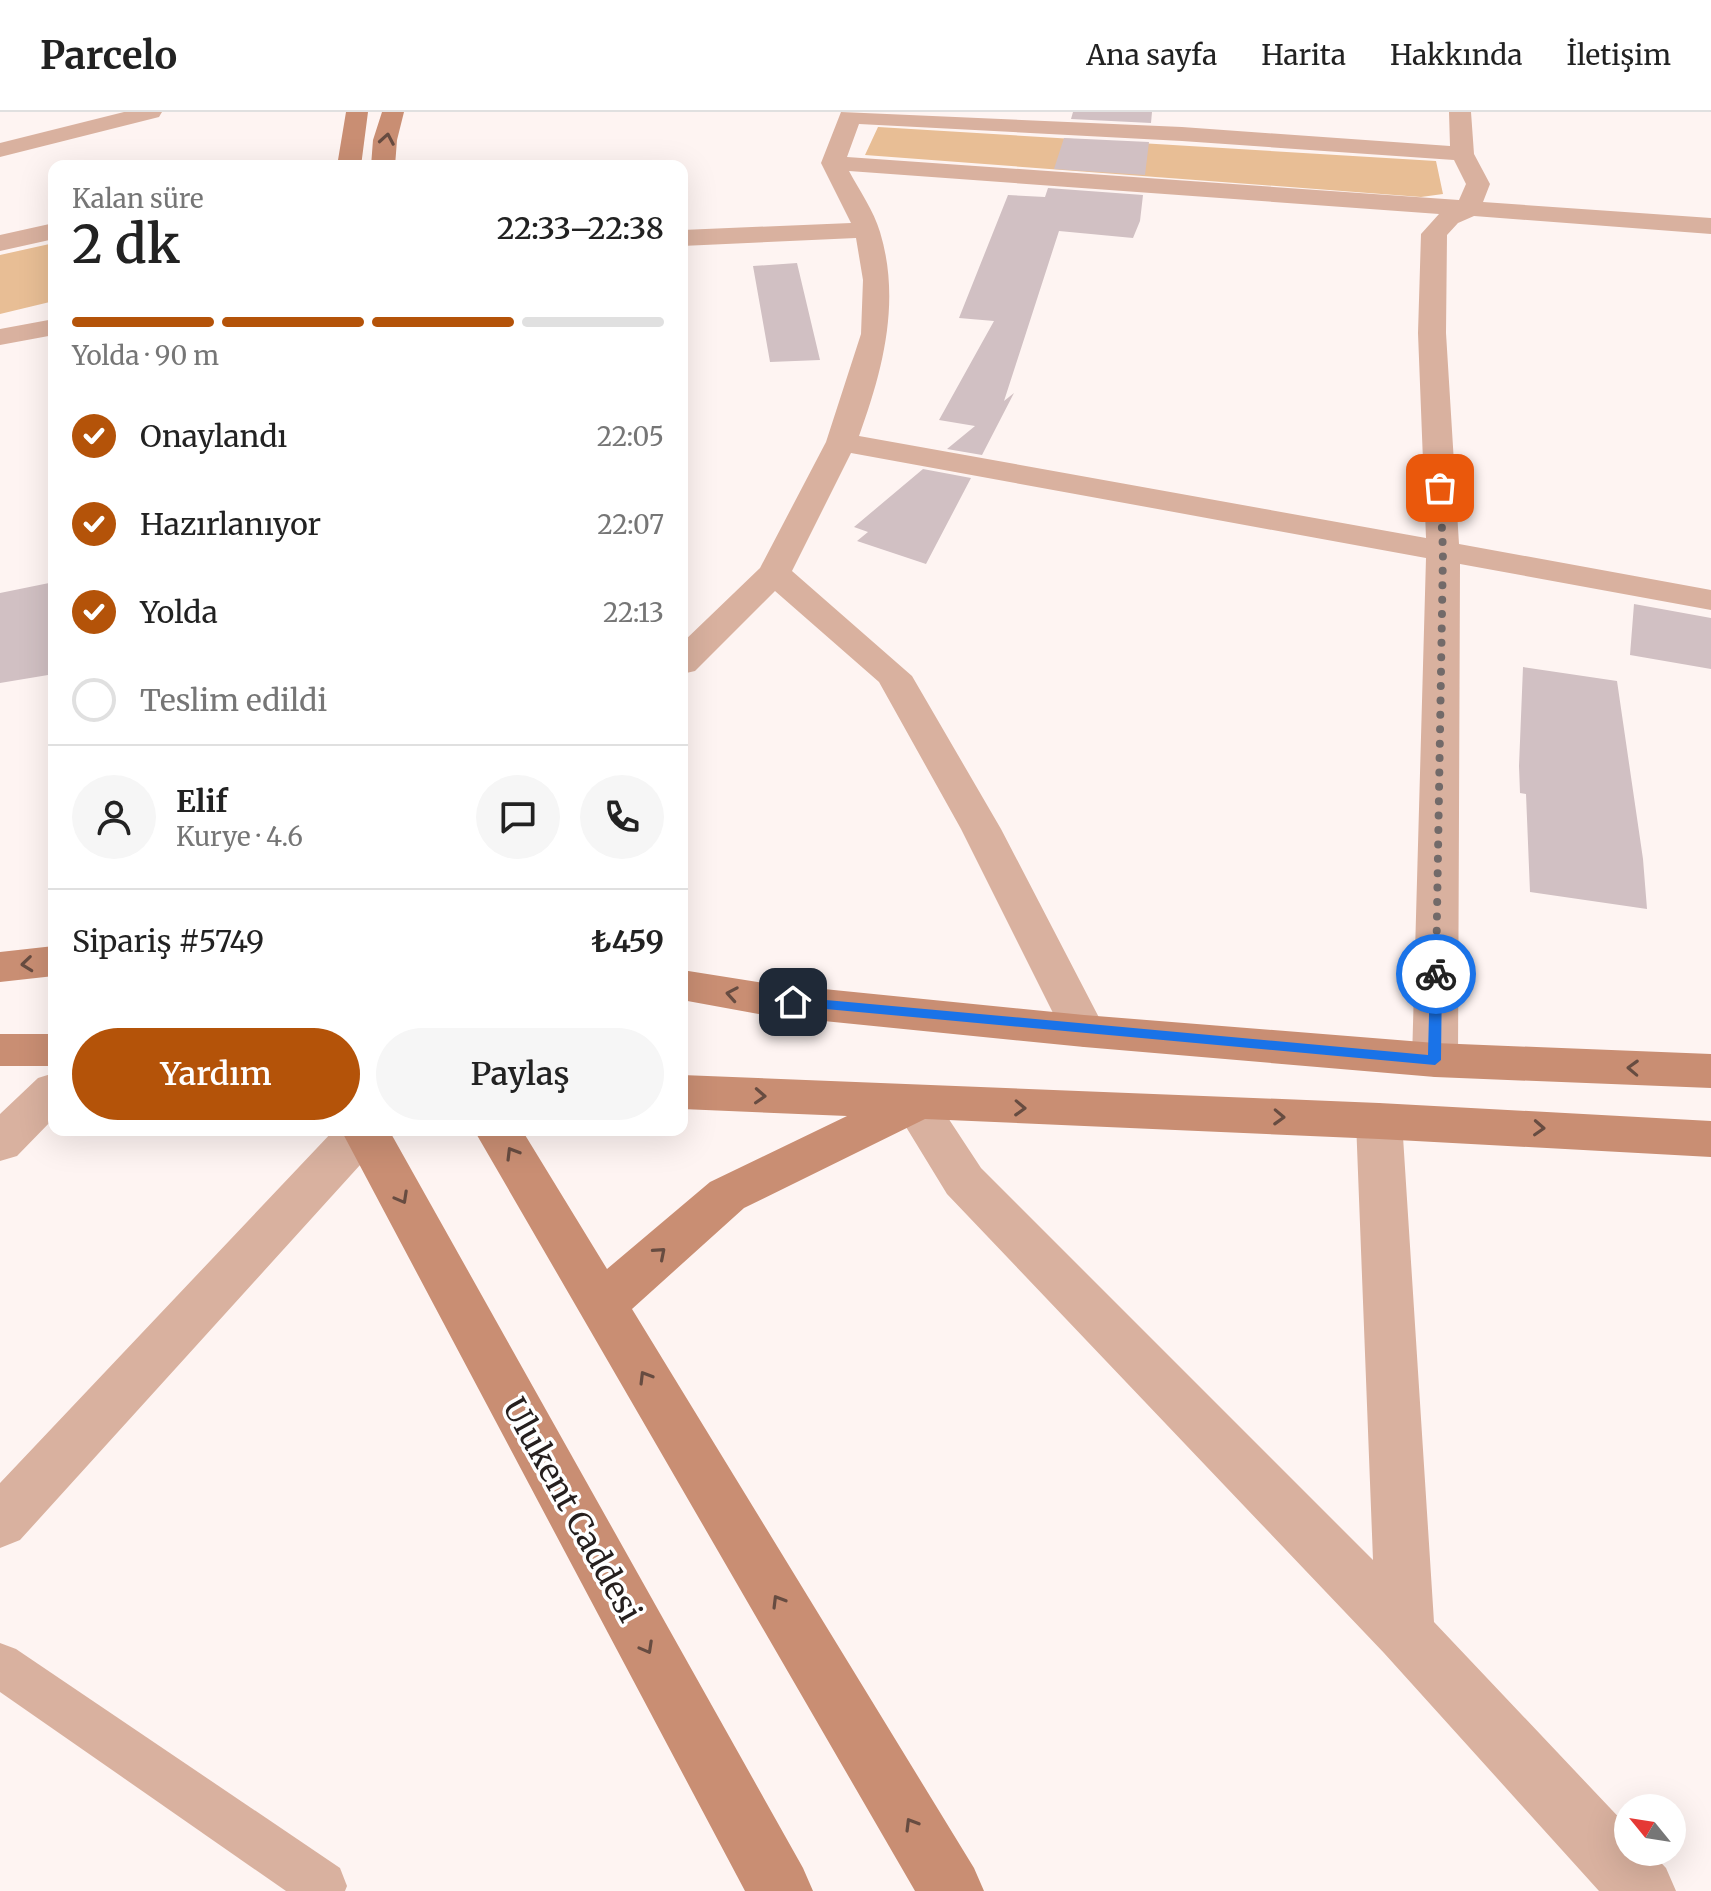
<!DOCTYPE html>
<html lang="tr">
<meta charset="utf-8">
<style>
:root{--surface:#fff;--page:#f6f6f6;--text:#222;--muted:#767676;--line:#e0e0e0;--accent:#b45309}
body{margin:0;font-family:Merriweather,serif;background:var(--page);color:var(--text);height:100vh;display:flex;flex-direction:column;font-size:30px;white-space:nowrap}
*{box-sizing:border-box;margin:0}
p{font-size:26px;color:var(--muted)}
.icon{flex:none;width:44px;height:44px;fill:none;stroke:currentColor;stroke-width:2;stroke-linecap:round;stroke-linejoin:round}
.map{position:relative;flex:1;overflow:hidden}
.side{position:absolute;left:48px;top:48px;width:640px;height:976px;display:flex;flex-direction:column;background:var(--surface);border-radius:16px;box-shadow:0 8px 32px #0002}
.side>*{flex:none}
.needle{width:52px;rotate:300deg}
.controls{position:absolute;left:1614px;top:1682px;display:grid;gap:16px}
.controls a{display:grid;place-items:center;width:72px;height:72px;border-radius:50%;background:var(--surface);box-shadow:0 8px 32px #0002;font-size:40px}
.pin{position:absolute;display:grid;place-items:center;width:68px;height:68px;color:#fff;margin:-34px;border-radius:16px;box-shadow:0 4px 12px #0006}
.courier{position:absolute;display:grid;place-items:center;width:80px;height:80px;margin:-40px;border:6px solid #1a73e8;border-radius:50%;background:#fff;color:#222;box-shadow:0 2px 10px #0007}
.headline em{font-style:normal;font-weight:600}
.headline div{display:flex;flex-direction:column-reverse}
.headline{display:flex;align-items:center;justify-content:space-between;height:136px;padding:0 24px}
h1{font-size:52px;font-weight:600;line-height:60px}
.bar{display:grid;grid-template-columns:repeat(4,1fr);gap:12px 8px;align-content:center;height:96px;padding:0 24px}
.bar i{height:10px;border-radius:6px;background:var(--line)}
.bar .selected{background:var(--accent)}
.bar p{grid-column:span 4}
.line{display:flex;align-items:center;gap:20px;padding:0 24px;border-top:2px solid var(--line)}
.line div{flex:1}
.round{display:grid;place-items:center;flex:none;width:84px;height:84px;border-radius:42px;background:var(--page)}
ol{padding:0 24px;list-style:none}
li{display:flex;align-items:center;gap:24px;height:88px}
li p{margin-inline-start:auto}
li .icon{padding:8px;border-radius:50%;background:var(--accent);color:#fff;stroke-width:4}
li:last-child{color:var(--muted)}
li i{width:44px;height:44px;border:4px solid var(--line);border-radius:50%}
.primary-button{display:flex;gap:16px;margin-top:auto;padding:16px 24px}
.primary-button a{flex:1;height:92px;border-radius:48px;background:var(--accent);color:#fff;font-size:32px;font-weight:600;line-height:92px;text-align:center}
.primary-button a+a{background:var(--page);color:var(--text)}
header{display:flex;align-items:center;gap:48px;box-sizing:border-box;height:112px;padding:0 40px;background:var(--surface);border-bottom:2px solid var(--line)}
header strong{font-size:38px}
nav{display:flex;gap:44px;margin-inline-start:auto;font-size:28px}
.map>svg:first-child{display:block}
</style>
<header>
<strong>Parcelo</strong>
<nav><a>Ana sayfa</a><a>Harita</a><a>Hakkında</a><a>İletişim</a></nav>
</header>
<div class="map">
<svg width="1711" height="1779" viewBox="0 0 1711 1779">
<rect width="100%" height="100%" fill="#fef4f2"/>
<path fill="#e8be95" d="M878,15L1436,49L1443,82L1421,85L865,43Z
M54,131V189L0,202V143Z"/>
<path fill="#d1c0c3" d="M1073,0H1152L1151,11L1071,7Z
M1064,26L1149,30L1145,63L1054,57Z
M1048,76L1143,83L1140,109L1133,126L1059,119L1004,289L1014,281L982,343L947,337L975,314L939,308L994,209L959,206L1008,83L1045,85Z
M797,151L820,248L770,250L753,154Z
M923,357L971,366L926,452L857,429L868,420L854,415Z
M54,470V562L0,571V481Z
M1634,492L1711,506V557L1630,543Z
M1523,555L1617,569L1643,747L1647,797L1530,780L1526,682L1520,681L1519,654Z"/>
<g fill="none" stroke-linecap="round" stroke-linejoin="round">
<path fill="#d9b19f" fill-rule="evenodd" d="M0,1531L16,1537L340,1756L347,1774L345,1779H286L0,1580Z"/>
<path fill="#d9b19f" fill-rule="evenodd" d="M124,0H162L159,5L0,45V31Z
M841,0L1182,15L1450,34L1449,0H1471L1474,42L1490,72L1483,90L1711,106V122L1474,104L1458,111L1447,123L1446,221L1459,432L1711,478V498L1460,452L1458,948L1451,960L1435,965L1419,960L1412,948L1426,446L851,341L792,459L912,564L1001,717L1106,919L1100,930L1084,935L1068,930L1062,919L961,717L879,570L775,479L695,559L682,562V531L760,456L826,330L861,222L863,168L856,126L682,134V118L851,111L821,51ZM859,12L1182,29L1454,48L1466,72L1459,88L847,45ZM849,59L1439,102L1421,122L1418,221L1426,426L859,324C883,258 901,189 880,120C874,99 859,78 849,59Z
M54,111V127L0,139V123Z
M54,207V223L0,233V217Z
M54,961V1006L17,1044L0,1049V1002L38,966Z
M915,975L931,980L981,1056L1373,1448L1356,1009L1362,997L1379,991L1396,997L1402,1009L1434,1510L1628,1715V1740H1651L1666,1756L1676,1779H1599L1384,1541L947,1082L892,992L899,980Z
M334,1018H387L380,1031L20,1428L0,1436V1371Z"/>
<path fill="#c98e73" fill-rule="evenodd" d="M346,0H368L361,54H337Z
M382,0H404L397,28L395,54H371L373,28Z
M54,834V864L0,870V840Z
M682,858L764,871L1084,903L1435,931L1711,942V976L1435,965L1084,935L764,903L682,888Z
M0,922H54V954H0Z
M682,963L1379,991L1711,1009V1045L1379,1027L925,1007L744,1096L632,1197L974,1756L984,1779H915L474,1018H522L607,1157L710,1070L847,1004L682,997Z
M341,1018H389L803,1756L813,1779H745Z"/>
</g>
<defs><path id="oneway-chevron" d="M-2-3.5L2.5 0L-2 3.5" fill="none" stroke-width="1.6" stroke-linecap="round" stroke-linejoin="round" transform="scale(2)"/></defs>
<g stroke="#674c41">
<use href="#oneway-chevron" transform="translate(387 27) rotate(-80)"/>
<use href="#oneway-chevron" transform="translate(27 852) rotate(174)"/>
<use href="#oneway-chevron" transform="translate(732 882) rotate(-170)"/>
<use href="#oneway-chevron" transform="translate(1633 956) rotate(-178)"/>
<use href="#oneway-chevron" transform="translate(760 984) rotate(3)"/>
<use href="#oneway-chevron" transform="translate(1020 996) rotate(2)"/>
<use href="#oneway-chevron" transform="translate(1279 1005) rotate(2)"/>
<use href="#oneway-chevron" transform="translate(1539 1016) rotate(3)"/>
<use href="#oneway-chevron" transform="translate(512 1041) rotate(-121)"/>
<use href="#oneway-chevron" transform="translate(402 1086) rotate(61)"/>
<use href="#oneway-chevron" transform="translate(660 1141) rotate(-41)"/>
<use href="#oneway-chevron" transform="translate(645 1265) rotate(-121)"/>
<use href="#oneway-chevron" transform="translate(778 1489) rotate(-121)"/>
<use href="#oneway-chevron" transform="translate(647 1536) rotate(61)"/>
<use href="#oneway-chevron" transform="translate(911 1712) rotate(-121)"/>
</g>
<path fill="#1a73e8" d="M1436,858L1442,862L1441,948L1435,953L793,894L786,890L793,885L1428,943L1430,862Z"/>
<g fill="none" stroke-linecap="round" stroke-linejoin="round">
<path stroke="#726a69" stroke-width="8" stroke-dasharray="0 14.4" d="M1436,862L1443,439L1440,376"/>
</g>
<g text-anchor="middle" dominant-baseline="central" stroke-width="7" stroke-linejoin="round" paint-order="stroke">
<g font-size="32" fill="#26201f" stroke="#fff">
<text transform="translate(572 1398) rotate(61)">Ulukent Caddesi</text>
</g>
</g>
</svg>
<div class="controls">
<a><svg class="needle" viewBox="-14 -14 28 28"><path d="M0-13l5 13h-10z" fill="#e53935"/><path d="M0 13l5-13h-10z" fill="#767676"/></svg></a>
</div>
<div class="pin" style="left:1440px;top:376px;background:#ea580c"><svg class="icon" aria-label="bag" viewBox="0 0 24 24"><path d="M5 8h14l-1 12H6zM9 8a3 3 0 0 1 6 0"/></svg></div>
<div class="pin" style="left:793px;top:890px;background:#1f2937"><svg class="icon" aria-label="home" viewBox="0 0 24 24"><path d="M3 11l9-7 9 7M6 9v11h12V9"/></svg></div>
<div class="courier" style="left:1436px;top:862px"><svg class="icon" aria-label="bike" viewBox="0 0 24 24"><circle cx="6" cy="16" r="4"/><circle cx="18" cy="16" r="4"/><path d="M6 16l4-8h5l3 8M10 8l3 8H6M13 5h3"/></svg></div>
<section class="side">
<div class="headline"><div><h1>2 dk</h1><p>Kalan süre</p></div><em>22:33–22:38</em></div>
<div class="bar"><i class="selected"></i><i class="selected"></i><i class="selected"></i><i></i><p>Yolda · 90 m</p></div>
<ol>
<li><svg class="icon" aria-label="check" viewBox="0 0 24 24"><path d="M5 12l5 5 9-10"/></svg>Onaylandı<p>22:05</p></li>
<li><svg class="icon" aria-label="check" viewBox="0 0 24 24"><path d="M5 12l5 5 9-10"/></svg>Hazırlanıyor<p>22:07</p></li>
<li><svg class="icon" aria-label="check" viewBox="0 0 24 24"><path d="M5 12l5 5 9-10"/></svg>Yolda<p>22:13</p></li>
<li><i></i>Teslim edildi</li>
</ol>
<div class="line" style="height:144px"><a class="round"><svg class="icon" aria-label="person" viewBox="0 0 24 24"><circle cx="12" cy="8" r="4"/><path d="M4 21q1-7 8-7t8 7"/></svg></a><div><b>Elif</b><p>Kurye · 4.6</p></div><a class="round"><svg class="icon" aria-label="chat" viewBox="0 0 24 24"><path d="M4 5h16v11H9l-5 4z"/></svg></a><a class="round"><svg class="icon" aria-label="phone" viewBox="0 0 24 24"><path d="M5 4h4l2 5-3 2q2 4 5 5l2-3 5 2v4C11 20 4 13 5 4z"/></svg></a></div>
<div class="line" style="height:104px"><div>Sipariş #5749</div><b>₺459</b></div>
<div class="primary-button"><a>Yardım</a><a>Paylaş</a></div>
</section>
</div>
